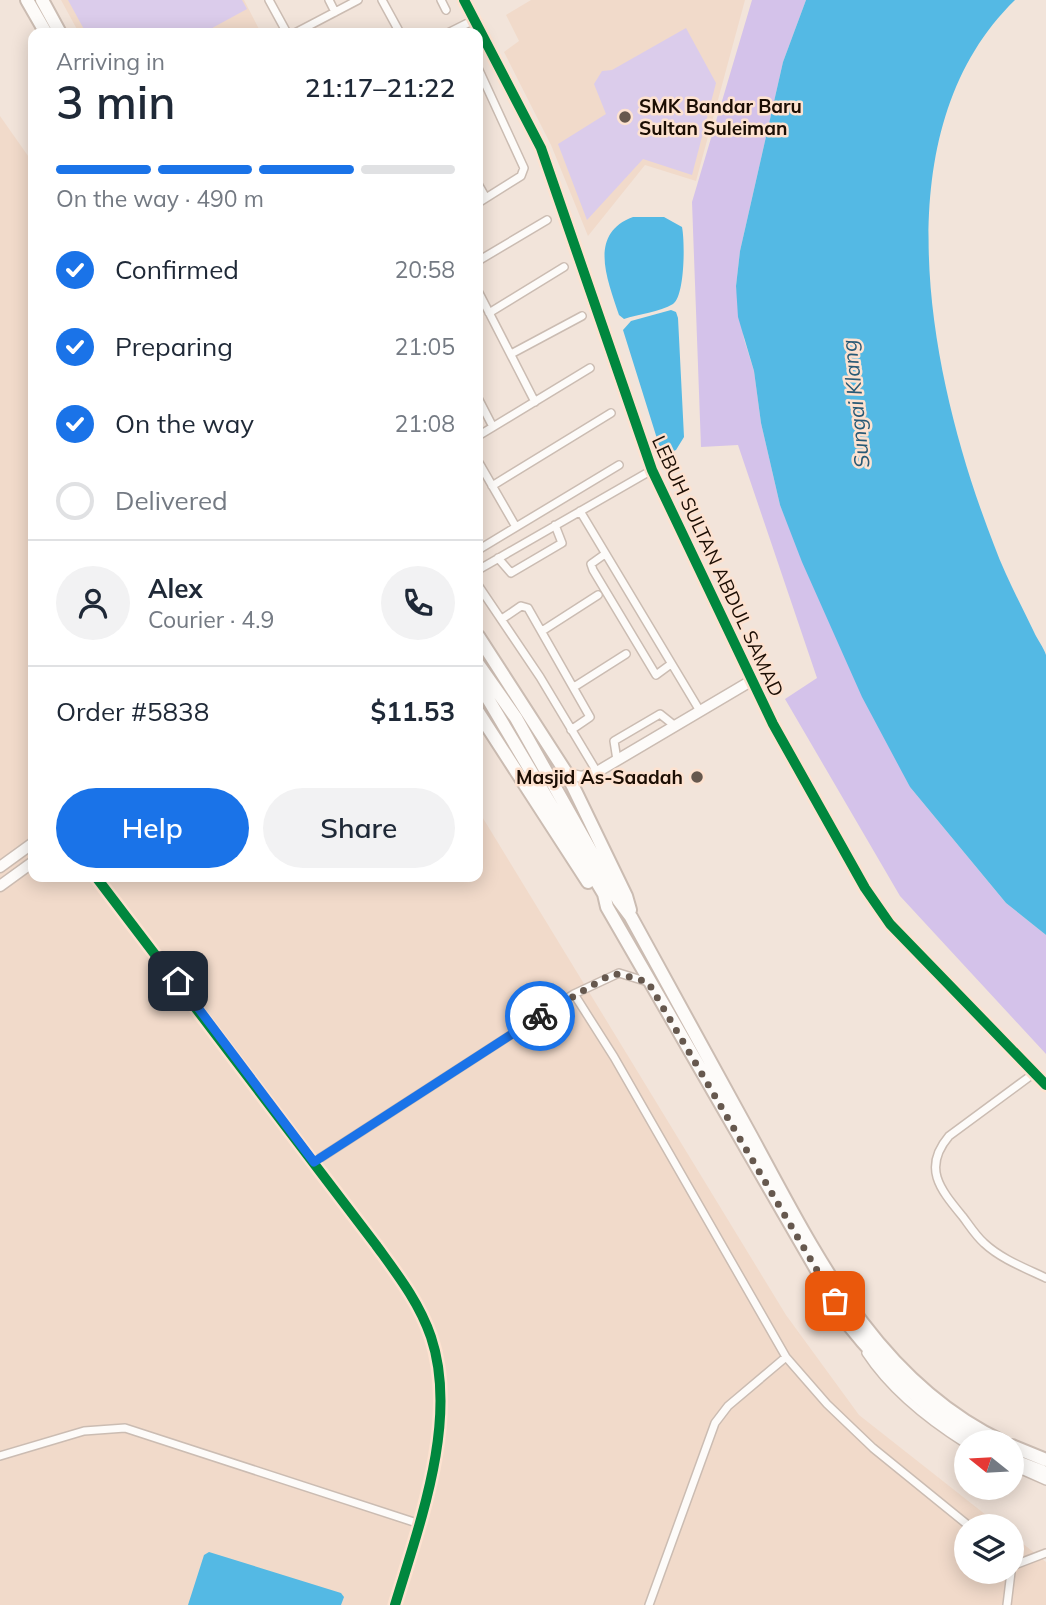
<!DOCTYPE html>
<meta charset="utf-8">
<style>
:root{--surface:#fff;--page:#f2f2f3;--text:#1f2937;--muted:#747a83;--line:#e0e1e3;--accent:#1a73e8}
body{margin:0;font-family:Mulish,sans-serif;background:var(--page);color:var(--text);height:100vh;display:flex;flex-direction:column;font-size:26px;white-space:nowrap}
*{box-sizing:border-box;margin:0}
p{font-size:23px;color:var(--muted)}
.icon{flex:none;width:38px;height:38px;fill:none;stroke:currentColor;stroke-width:2;stroke-linecap:round;stroke-linejoin:round}
.map{position:relative;flex:1;overflow:hidden}
.side{position:absolute;left:28px;top:28px;width:455px;height:854px;display:flex;flex-direction:column;background:var(--surface);border-radius:14px;box-shadow:0 4px 18px #0003}
.side>*{flex:none}
.needle{width:46px;rotate:288deg}
.buttons{position:absolute;left:954px;top:1430px;display:grid;gap:14px}
.buttons a{display:grid;place-items:center;width:70px;height:70px;border-radius:50%;background:var(--surface);box-shadow:0 4px 18px #0003;font-size:35px}
.pin{position:absolute;display:grid;place-items:center;width:60px;height:60px;color:#fff;margin:-30px;border-radius:14px;box-shadow:0 4px 10px #0006}
.courier{position:absolute;display:grid;place-items:center;width:70px;height:70px;margin:-35px;border:5px solid #1a73e8;border-radius:50%;background:#fff;color:#222;box-shadow:0 2px 9px #0007}
.summary em{font-style:normal;font-weight:600}
.summary div{display:flex;flex-direction:column-reverse}
.summary{display:flex;align-items:center;justify-content:space-between;height:119px;padding:0 28px}
h1{font-size:46px;font-weight:600;line-height:52px}
.bar{display:grid;grid-template-columns:repeat(4,1fr);gap:10px 7px;align-content:center;height:84px;padding:0 28px}
.bar i{height:9px;border-radius:5px;background:var(--line)}
.bar .on{background:var(--accent)}
.bar p{grid-column:span 4}
.line{display:flex;align-items:center;gap:18px;padding:0 28px;border-top:2px solid var(--line)}
.line div{flex:1}
.round{display:grid;place-items:center;flex:none;width:74px;height:74px;border-radius:37px;background:var(--page)}
ol{padding:0 28px;list-style:none}
li{display:flex;align-items:center;gap:21px;height:77px}
li p{margin-inline-start:auto}
li .icon{padding:7px;border-radius:50%;background:var(--accent);color:#fff;stroke-width:4}
li:last-child{color:var(--muted)}
li i{width:38px;height:38px;border:4px solid var(--line);border-radius:50%}
.cta{display:flex;gap:14px;margin-top:auto;padding:14px 28px}
.cta a{flex:1;height:80px;border-radius:42px;background:var(--accent);color:#fff;font-size:28px;font-weight:600;line-height:80px;text-align:center}
.cta a+a{background:var(--page);color:var(--text)}
.map>svg:first-child{display:block}
</style>
<div class="map">
<svg width="1046" height="1605" viewBox="0 0 1046 1605">
<rect width="100%" height="100%" fill="#f2e4da"/>
<path fill="#f1daca" d="M61,0H244L261,33H79Z
M531,0H745L696,181L645,165L588,236L551,145L504,52L519,41L506,15Z
M0,116L33,163V877H478V810L786,1315L859,1415L1000,1526H966V1572H1012V1535L1046,1562V1605H0Z"/>
<path fill="#dbcceb" d="M68,0H242L247,9L203,33H86Z
M686,28L716,83L692,175L643,159L587,220L558,144L606,114L594,84L602,71L612,70Z"/>
<path fill="#d4c2ea" d="M752,0H806L783,62L740,251L736,286L744,339L754,371L761,423L780,505L832,628L910,787L1006,903L1046,935V1054L900,896L785,699L817,678L738,445L701,447L692,202Z"/>
<path fill="#54b9e4" d="M806,0H1015C876,135 932,386 994,545C1005,575 1020,603 1034,632C1037,639 1044,648 1046,655C1046,671 1046,706 1046,724C1046,794 1046,865 1046,935L1006,903L910,787L862,697L802,562L780,505L761,423L754,371L738,317L736,286L740,251L783,62Z
M633,217H664L682,227C685,241 685,296 673,304C660,312 638,314 624,319L619,315C608,281 587,234 633,217Z
M671,310L676,312L678,318L684,437L676,450L668,453L659,445L623,330L631,321Z
M209,1552L341,1593L344,1597L341,1605H188L204,1555Z"/>
<g fill="none" stroke-linecap="round" stroke-linejoin="round">
<g stroke="#cbbcb2" stroke-width="10">
<path id="street" d="M269,0L287,33
M329,0L335,12
M382,0L400,33
M441,0L446,10
M295,33L358,0
M448,33L474,20
M478,68L524,168L521,176L478,203
M478,184L486,198
M478,261L547,220
M478,291L535,402
M489,313L564,267
M511,354L582,316
M478,398L493,427
M478,436L590,368
M478,461L516,527
M492,486L611,413
M580,511L700,711
M478,550L619,465
M605,554L591,564L593,570L656,675L671,664
M498,558L511,573L562,543L555,525
M478,570L652,470
M478,585L540,677L597,772
M502,619L521,606L528,608L590,717L571,730
M542,631L598,595
M574,687L626,654
M617,760L614,741L660,714L675,726
M96,877L376,1245C397,1274 419,1302 431,1337C459,1420 419,1525 395,1605
M574,994L614,1057L786,1357L827,1404L873,1448L969,1526
M1033,1074L949,1136C922,1168 940,1189 963,1217C969,1225 976,1236 984,1243C1001,1259 1025,1268 1046,1278
M314,1162L574,994L619,973L648,982
M866,1353C891,1391 928,1420 966,1444
M0,1456L84,1431L125,1428L420,1524
M1012,1466L1046,1481
M1012,1566L1046,1553
M649,1605L715,1423L728,1406L786,1357
M1007,1605L1011,1572"/>
</g>
<g stroke="#cbbcb2" stroke-width="13">
<path id="secondary" d="M464,0L541,148L652,470L773,724L865,888L890,924L1046,1085
M567,774L582,777L597,772L751,681
M0,867L33,843
M0,886L33,862"/>
</g>
<g stroke="#cbbcb2" stroke-width="16">
<path id="highway" d="M27,0L46,33
M42,0L60,33
M478,636L567,774L626,896L630,910
M478,664L516,718L619,901L631,917C671,990 711,1063 751,1136C815,1254 876,1382 1003,1442
M478,682L604,894L607,907L848,1324C886,1372 926,1409 977,1442
M478,712L588,882
M1012,1446L1046,1460
M1012,1460L1046,1473"/>
</g>
<use href="#street" stroke="#fdfbf9" stroke-width="7"/>
<use href="#secondary" stroke="#fdfbf9" stroke-width="10"/>
<use href="#highway" stroke="#fdfbf9" stroke-width="12"/>
<g stroke="#fde2d0" stroke-width="15">
<path id="cycleway" d="M464,0L541,148L652,470L773,724L865,888L890,924L1046,1085
M96,877L376,1245C397,1274 419,1302 431,1337C459,1420 419,1525 395,1605"/>
</g>
<use href="#cycleway" stroke="#00873e" stroke-width="10"/>
</g>
<g fill="none" stroke-linecap="round" stroke-linejoin="round">
<path stroke="#66584e" stroke-width="7" stroke-dasharray="0 12.6" d="M540,1016L610,975L619,974L648,982L835,1301"/>
<path stroke="#1a73e8" stroke-width="9" d="M178,981L314,1162L540,1016"/>
</g>
<g fill="#66584e" stroke="#fde2d0" stroke-width="2.5">
<circle cx="625" cy="117" r="7"/>
<circle cx="697" cy="777" r="7"/>
</g>
<g text-anchor="middle" dominant-baseline="central" stroke-width="5" stroke-linejoin="round" paint-order="stroke">
<g font-size="19" font-weight="bold" fill="#1b0d03" stroke="#fde2d0" text-anchor="start">
<text x="639" y="106">SMK Bandar Baru<tspan x="639" dy="22">Sultan Suleiman</tspan></text>
<text x="683" y="777" text-anchor="end">Masjid As-Saadah</text>
</g>
<g font-size="19" fill="#1b0d03" stroke="#fde2d0">
<text transform="translate(718 566) rotate(65)">LEBUH SULTAN ABDUL SAMAD</text>
</g>
<g font-size="21" font-style="italic" fill="#285975" stroke="#fde2d0">
<text transform="translate(855 404) rotate(-96)">Sungai Klang</text>
</g>
</g>
</svg>
<div class="buttons">
<a><svg class="needle" viewBox="-14 -14 28 28"><path d="M0-13l5 13h-10z" fill="#e53935"/><path d="M0 13l5-13h-10z" fill="#747a83"/></svg></a>
<a><svg class="icon" aria-label="layers" viewBox="0 0 24 24"><path d="M12 4l9 5-9 5-9-5zM3 14l9 5 9-5"/></svg></a>
</div>
<div class="pin" style="left:835px;top:1301px;background:#ea580c"><svg class="icon" aria-label="bag" viewBox="0 0 24 24"><path d="M5 8h14l-1 12H6zM9 8a3 3 0 0 1 6 0"/></svg></div>
<div class="pin" style="left:178px;top:981px;background:#1f2937"><svg class="icon" aria-label="home" viewBox="0 0 24 24"><path d="M3 11l9-7 9 7M6 9v11h12V9"/></svg></div>
<div class="courier" style="left:540px;top:1016px"><svg class="icon" aria-label="bike" viewBox="0 0 24 24"><circle cx="6" cy="16" r="4"/><circle cx="18" cy="16" r="4"/><path d="M6 16l4-8h5l3 8M10 8l3 8H6M13 5h3"/></svg></div>
<section class="side">
<div class="summary"><div><h1>3 min</h1><p>Arriving in</p></div><em>21:17–21:22</em></div>
<div class="bar"><i class="on"></i><i class="on"></i><i class="on"></i><i></i><p>On the way · 490 m</p></div>
<ol>
<li><svg class="icon" aria-label="check" viewBox="0 0 24 24"><path d="M5 12l5 5 9-10"/></svg>Confirmed<p>20:58</p></li>
<li><svg class="icon" aria-label="check" viewBox="0 0 24 24"><path d="M5 12l5 5 9-10"/></svg>Preparing<p>21:05</p></li>
<li><svg class="icon" aria-label="check" viewBox="0 0 24 24"><path d="M5 12l5 5 9-10"/></svg>On the way<p>21:08</p></li>
<li><i></i>Delivered</li>
</ol>
<div class="line" style="height:126px"><a class="round"><svg class="icon" aria-label="person" viewBox="0 0 24 24"><circle cx="12" cy="8" r="4"/><path d="M4 21q1-7 8-7t8 7"/></svg></a><div><b>Alex</b><p>Courier · 4.9</p></div><a class="round"><svg class="icon" aria-label="phone" viewBox="0 0 24 24"><path d="M5 4h4l2 5-3 2q2 4 5 5l2-3 5 2v4C11 20 4 13 5 4z"/></svg></a></div>
<div class="line" style="height:91px"><div>Order #5838</div><b>$11.53</b></div>
<div class="cta"><a>Help</a><a>Share</a></div>
</section>
</div>
